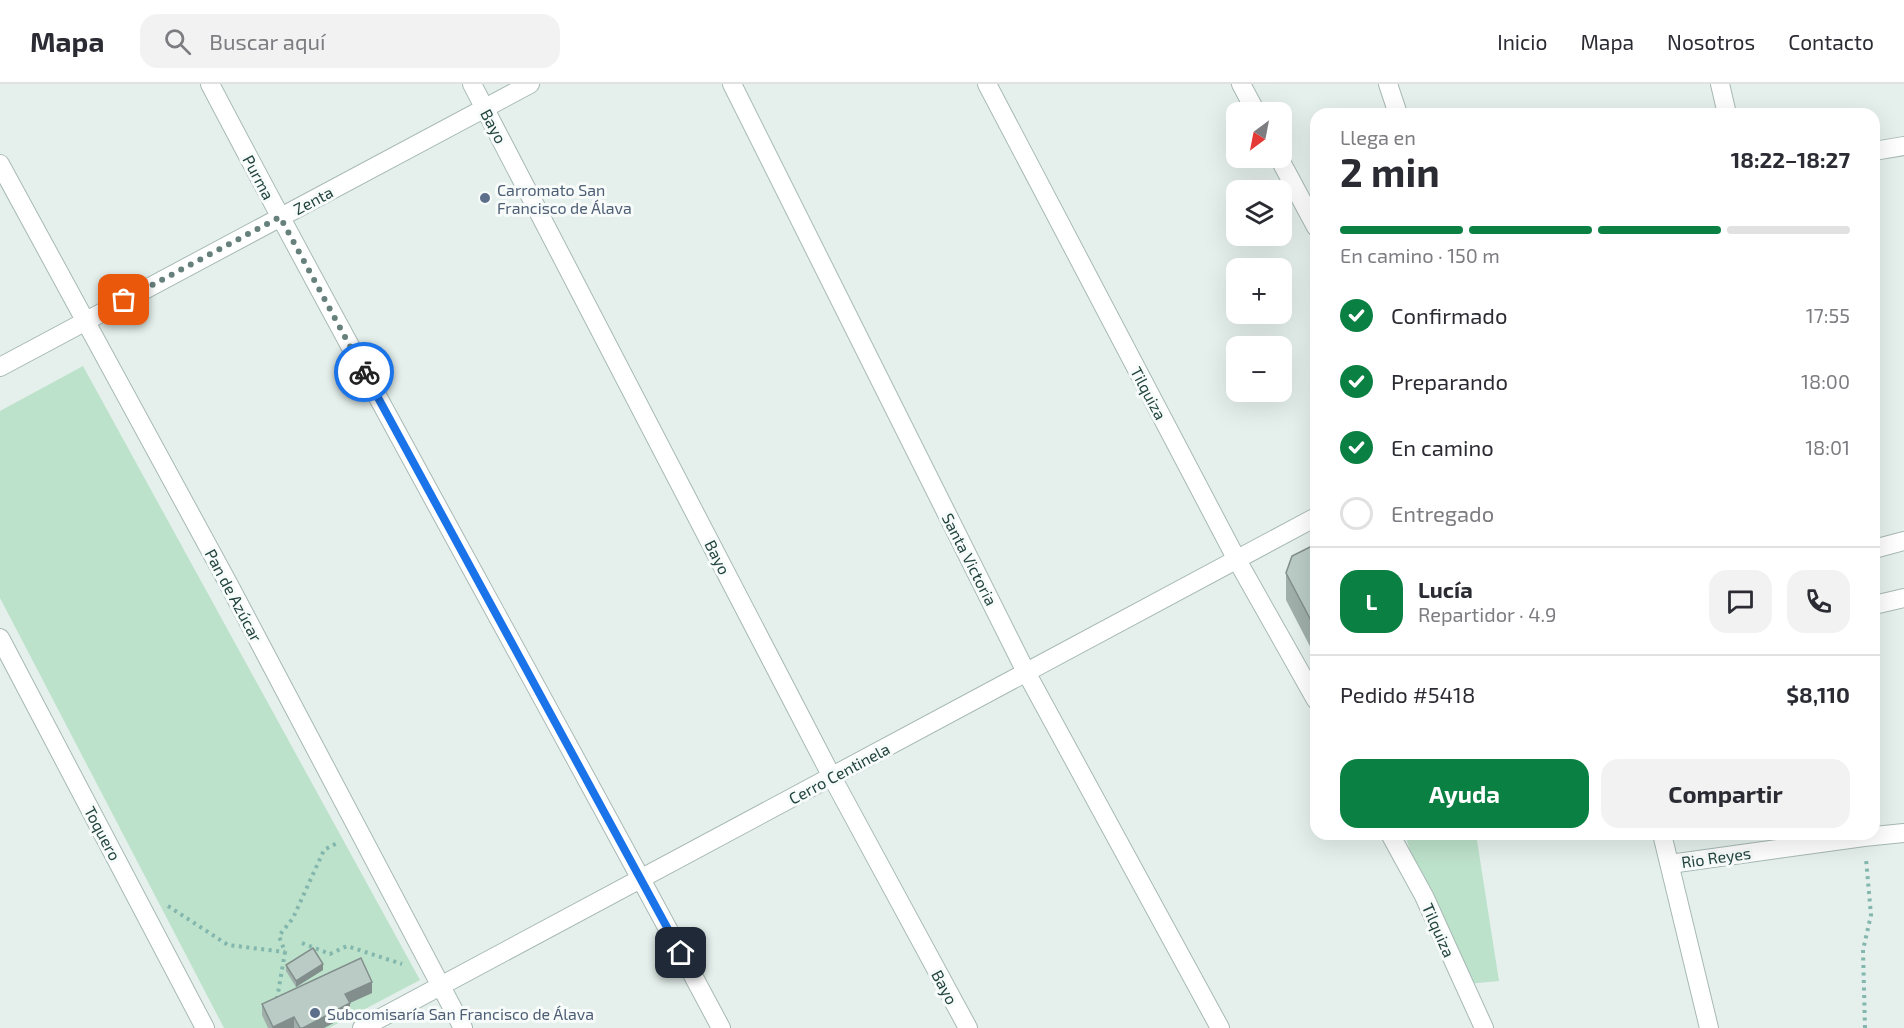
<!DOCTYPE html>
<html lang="es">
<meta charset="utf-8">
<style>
:root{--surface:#fff;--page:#f2f2f3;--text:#2b2b33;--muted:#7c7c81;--line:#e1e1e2;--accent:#0b8043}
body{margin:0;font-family:"Exo 2",sans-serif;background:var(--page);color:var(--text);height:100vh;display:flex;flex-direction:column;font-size:22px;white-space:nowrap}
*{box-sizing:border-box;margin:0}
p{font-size:20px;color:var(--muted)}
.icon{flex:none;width:33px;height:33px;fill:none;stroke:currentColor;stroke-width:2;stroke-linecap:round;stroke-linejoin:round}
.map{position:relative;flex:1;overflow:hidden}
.panel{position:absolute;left:1310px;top:24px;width:570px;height:732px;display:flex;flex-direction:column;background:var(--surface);border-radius:18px;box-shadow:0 6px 24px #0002}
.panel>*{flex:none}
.needle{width:39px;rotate:212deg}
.fabs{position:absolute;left:1226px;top:18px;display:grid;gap:12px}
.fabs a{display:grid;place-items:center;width:66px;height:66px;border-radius:12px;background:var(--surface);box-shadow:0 6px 24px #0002;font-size:30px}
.pin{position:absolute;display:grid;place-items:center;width:51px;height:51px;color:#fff;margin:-26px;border-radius:12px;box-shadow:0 3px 9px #0006}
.courier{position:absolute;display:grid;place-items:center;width:60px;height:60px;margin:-30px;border:4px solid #1a73e8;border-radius:50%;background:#fff;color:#222;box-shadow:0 2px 8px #0007}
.overview em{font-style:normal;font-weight:700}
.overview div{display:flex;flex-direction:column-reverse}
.overview{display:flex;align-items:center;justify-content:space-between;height:102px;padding:0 30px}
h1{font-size:39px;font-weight:700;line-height:45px}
.bar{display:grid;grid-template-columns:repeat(4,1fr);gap:9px 6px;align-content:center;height:72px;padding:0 30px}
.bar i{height:8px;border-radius:4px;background:var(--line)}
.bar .on{background:var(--accent)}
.bar p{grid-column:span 4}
.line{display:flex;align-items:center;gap:15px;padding:0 30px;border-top:2px solid var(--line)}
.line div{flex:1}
.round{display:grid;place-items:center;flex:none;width:63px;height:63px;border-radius:18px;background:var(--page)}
ol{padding:0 30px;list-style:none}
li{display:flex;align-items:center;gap:18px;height:66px}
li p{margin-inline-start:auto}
li .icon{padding:6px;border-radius:50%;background:var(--accent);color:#fff;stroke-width:4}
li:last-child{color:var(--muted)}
li i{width:33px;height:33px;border:3px solid var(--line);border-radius:50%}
.button{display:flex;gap:12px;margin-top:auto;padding:12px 30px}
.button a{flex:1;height:69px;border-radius:18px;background:var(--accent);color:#fff;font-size:24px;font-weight:700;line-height:69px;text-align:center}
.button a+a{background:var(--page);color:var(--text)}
header{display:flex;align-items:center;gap:36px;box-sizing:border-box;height:84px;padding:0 30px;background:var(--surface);border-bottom:2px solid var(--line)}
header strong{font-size:28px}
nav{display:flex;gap:33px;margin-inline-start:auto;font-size:21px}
.search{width:420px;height:54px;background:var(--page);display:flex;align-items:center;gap:15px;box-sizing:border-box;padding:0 21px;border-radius:18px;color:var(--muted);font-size:22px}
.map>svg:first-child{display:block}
</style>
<header>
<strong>Mapa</strong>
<div class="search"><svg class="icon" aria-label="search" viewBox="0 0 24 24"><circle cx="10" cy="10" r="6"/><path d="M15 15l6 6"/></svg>Buscar aquí</div>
<nav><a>Inicio</a><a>Mapa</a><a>Nosotros</a><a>Contacto</a></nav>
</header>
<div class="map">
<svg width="1904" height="944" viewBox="0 0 1904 944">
<rect width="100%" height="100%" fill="#e5f0ec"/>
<path fill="#bde2cb" d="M83,282L420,896L329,944H224L0,514V327Z
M1408,750H1476L1499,897L1467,900L1422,804L1407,757Z"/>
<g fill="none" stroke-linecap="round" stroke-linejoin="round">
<g stroke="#a7b9b5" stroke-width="20">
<path id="minor" d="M210,0C376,317 553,628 721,944
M472,0L832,693L968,944
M732,0L1026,588L1220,944
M987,0L1237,476L1316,616
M1241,0L1256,28
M1388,0L1398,30
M1720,0L1727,30
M1874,67L1904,62
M1279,74L1316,143
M0,80L228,499L463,944
M0,283L530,0
M1874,465L1904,457
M1874,521L1904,514
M0,554L205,944
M1390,750L1424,812L1484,944
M1662,750L1709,944
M1670,780L1864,753L1904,749
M362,944L1316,433"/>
</g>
<path stroke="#83b6ac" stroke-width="4" stroke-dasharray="3 4.5" stroke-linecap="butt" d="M168,822L228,861L285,868
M302,859L330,870L347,862L402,880
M277,915L285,868L279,852L293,834L324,766L339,758
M1865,944L1863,866L1871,831L1866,775"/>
<use href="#minor" stroke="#fff" stroke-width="18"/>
</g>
<path fill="#a0afaa" d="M1316,460V574L1286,516V489Z
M286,881L323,886L296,903L286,887Z
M372,909L350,919V930L324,944H268L262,931V920Z"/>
<path fill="#828e8b" d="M323,880V886L296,903V897Z
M372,898V909L345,921V910Z
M350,919V930L324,944H303Z
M294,933V944H273V943Z"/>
<path fill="#bacbc6" stroke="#828e8b" stroke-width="1.5" d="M1316,460V546L1286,489L1292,472Z
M313,864L323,880L296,897L286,881Z
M361,874L372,898L345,910L350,919L303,944H300L294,933L273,943L262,920Z"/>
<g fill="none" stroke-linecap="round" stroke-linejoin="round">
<path stroke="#66807c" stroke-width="6" stroke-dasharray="0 10.8" d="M124,216L280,133L364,288"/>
<path stroke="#1a73e8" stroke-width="8" d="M364,288L681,869"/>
</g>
<g fill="#5c6f8a" stroke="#f7fbfa" stroke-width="2">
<circle cx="485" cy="114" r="6"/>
<circle cx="315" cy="929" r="6"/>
</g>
<g text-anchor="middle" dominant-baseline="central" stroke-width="6" stroke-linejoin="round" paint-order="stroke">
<g font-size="16" fill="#22443f" stroke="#f7fbfa">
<text transform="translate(494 42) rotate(62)">Bayo</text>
<text transform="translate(259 93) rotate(62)">Purma</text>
<text transform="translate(313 116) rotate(-28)">Zenta</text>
<text transform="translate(1149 309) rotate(62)">Tilquiza</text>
<text transform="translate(718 473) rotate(63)">Bayo</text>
<text transform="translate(970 475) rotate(63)">Santa Victoria</text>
<text transform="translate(234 511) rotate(62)">Pan de Azúcar</text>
<text transform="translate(839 689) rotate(-28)">Cerro Centinela</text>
<text transform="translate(103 749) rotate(62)">Toquero</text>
<text transform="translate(1716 773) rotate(-8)">Rio Reyes</text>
<text transform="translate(1439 846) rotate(66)">Tilquiza</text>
<text transform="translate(945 903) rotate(62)">Bayo</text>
</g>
<g font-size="16" fill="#4e5e75" stroke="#f7fbfa" text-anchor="start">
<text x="497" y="105">Carromato San<tspan x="497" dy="18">Francisco de Álava</tspan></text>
<text x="327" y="929">Subcomisaría San Francisco de Álava</text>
</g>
</g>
</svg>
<div class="fabs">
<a><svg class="needle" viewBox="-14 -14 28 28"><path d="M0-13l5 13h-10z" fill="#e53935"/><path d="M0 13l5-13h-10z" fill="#7c7c81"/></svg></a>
<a><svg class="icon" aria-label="layers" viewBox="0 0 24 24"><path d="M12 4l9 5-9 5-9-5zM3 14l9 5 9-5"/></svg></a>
<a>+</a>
<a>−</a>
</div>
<div class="pin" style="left:124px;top:216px;background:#ea580c"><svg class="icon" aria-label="bag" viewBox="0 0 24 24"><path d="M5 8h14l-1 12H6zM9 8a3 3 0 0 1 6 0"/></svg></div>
<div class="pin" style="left:681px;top:869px;background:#1f2937"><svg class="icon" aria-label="home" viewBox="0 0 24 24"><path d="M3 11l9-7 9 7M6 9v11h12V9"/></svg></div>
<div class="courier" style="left:364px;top:288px"><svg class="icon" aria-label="bike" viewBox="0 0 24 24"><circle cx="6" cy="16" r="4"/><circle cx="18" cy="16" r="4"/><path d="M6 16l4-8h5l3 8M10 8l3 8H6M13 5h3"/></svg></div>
<section class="panel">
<div class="overview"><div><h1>2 min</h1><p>Llega en</p></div><em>18:22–18:27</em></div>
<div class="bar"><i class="on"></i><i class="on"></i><i class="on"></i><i></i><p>En camino · 150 m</p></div>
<ol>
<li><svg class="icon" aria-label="check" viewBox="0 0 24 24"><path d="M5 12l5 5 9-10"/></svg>Confirmado<p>17:55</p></li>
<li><svg class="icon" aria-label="check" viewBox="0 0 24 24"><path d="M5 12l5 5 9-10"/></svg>Preparando<p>18:00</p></li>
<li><svg class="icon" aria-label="check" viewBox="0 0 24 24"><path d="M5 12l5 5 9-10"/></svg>En camino<p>18:01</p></li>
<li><i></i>Entregado</li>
</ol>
<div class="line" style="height:108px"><b class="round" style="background:var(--accent);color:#fff">L</b><div><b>Lucía</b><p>Repartidor · 4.9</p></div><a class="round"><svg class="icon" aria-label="chat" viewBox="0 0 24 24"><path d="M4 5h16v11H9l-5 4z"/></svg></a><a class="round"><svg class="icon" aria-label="phone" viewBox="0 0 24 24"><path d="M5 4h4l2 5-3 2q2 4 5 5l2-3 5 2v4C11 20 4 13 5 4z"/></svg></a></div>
<div class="line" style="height:78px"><div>Pedido #5418</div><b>$8,110</b></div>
<div class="button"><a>Ayuda</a><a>Compartir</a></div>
</section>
</div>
